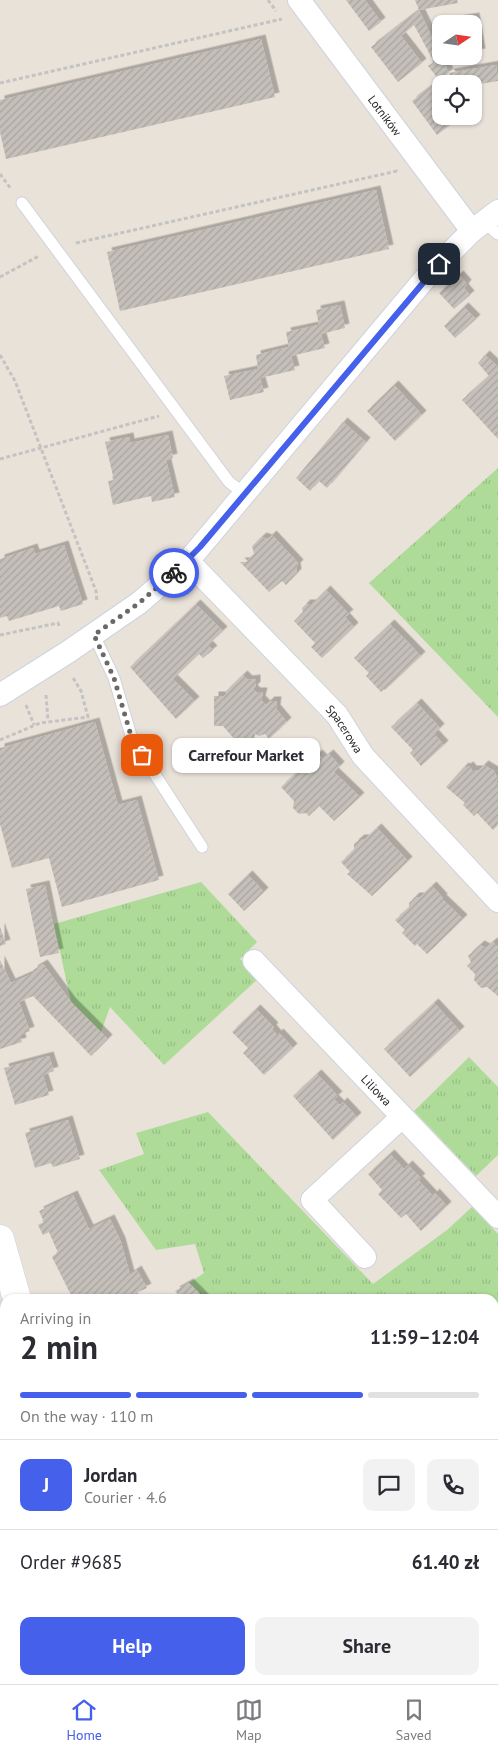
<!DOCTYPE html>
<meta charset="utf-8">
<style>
:root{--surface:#fff;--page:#f2f2f3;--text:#2b2b33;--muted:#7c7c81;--line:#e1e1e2;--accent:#4560ea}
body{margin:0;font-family:"PT Sans",sans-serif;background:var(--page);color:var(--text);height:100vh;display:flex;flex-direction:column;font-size:19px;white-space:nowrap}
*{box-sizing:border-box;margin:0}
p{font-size:16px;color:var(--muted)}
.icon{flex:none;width:28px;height:28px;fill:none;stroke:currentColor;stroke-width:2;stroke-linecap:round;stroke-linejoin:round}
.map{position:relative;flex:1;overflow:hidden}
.details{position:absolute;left:0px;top:1294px;width:499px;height:391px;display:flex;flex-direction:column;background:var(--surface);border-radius:15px 15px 0 0;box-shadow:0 1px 4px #0004}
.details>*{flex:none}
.needle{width:32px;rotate:77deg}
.controls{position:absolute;left:432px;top:15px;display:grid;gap:10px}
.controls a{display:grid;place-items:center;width:50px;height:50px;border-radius:10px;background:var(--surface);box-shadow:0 1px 4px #0004;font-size:25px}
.pin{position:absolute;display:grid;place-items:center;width:42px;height:42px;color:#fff;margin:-21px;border-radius:10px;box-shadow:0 2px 8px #0006}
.courier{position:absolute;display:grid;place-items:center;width:50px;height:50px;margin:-25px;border:4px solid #4560ea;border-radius:50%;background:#fff;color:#222;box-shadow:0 1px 6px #0007}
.bubble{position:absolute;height:35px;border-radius:10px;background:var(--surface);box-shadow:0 1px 4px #0004;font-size:16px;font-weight:600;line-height:35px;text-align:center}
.head em{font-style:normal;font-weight:600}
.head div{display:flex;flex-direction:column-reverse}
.head{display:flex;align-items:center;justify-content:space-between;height:85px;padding:0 20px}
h1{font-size:32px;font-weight:600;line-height:38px}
.bar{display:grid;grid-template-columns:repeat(4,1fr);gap:8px 5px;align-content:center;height:60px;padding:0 20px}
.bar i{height:6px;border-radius:4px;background:var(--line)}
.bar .active{background:var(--accent)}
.bar p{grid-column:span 4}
.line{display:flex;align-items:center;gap:12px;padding:0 20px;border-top:1px solid var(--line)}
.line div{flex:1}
.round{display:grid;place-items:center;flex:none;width:52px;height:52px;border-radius:10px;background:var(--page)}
.cta{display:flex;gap:10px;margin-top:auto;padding:10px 20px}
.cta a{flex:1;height:58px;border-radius:10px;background:var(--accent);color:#fff;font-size:20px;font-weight:600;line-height:58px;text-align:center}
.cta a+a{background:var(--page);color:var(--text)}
.tab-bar{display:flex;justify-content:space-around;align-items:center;height:70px;border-top:1px solid var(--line);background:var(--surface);font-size:14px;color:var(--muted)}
.tab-bar a{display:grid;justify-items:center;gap:2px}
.tab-bar .active{color:var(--accent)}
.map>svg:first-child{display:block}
</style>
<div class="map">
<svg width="498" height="1684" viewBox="0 0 498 1684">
<defs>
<pattern id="grass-tufts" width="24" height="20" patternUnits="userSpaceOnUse" patternTransform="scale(1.25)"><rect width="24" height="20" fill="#afdb99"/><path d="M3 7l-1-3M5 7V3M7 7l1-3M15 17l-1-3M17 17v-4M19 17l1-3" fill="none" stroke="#97bc84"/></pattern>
<pattern id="building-hatch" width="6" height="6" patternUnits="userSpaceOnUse" patternTransform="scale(1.25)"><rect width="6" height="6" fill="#c4bfb9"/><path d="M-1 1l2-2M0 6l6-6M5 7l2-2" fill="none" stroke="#a8a49f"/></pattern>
<filter id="shadow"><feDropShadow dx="4.5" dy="-4.5" stdDeviation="0" flood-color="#0004"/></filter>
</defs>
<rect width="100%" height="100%" fill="#e9e2d9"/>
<path fill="url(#grass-tufts)" d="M498,468V717L369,583Z
M201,882L257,942L240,959L259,978L164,1065L110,1007L101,1032L71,1002L54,924Z
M469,1057L498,1087V1155L476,1176L414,1111Z
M208,1112L373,1284L447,1230L472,1207L498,1234V1325L494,1328V1299H205L189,1283L204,1273L195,1244L156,1250L99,1170L144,1154L136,1133Z
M140,1680H391L401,1684H140Z"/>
<path fill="url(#building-hatch)" filter="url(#shadow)" d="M346,0H365L381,22L369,31Z
M415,0H457L458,3L419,10Z
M419,10L449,73L439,80L428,66L434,62L414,25L401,36L422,63L398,82L371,47Z
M475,17L481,53L474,54V24H447L446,22Z
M261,39L275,97L6,159L0,132V100Z
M496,65L498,81L474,85L456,84L449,73Z
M437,82L441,87V116H462L437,135L412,101Z
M376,190L389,249L120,311L107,252Z
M459,275L467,284L464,288L470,295L454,309L439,293Z
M340,305L345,328L321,334L325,348L291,356L295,370L260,378L264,392L230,400L224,376L258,369L256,355L289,347L286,332L319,325L316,310Z
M464,307L476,319L455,338L444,326Z
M485,355L498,367V439L462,400L489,376L478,363Z
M394,385L422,415L395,441L367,411Z
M343,422L366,442L327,488L319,481L310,491L296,478Z
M168,435L173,458L166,460L175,497L152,502L151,496L113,505L108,481L114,480L105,442L129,437L130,443Z
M272,535L299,564L296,567L297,573L286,585L282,581L269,592L240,562H246L254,554L252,546L262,537L268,539Z
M64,545L83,604L61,611L59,606L9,621L7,616L0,618V559L33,548L35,554Z
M326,590L349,614L345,617L354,627L322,658L311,647L315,643L294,621L303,612L302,608L306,604H312Z
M196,604L223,631L208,645L213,650L203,658L199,654L173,679L195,701L176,719L130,667Z
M390,624L421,656L385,690L384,689L381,692L366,676L369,673L354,658Z
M243,675L248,680L256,679V686L253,689L256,692H263L261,700L266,705L270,701H277L276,709L287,722L269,739L265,734L259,736L253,733L249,743L237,742L223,726H214V696H224L227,693L225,692Z
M417,703L440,728L434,734L444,745L421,766L410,753L413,750L391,727Z
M95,722L118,805L137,800L159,880L62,907L49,858L12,868L0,824V748Z
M318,754L323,759L329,754L340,766L334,772L360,797L334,821L319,806L309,816L306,813L299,814L293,808L294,801L281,787Z
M484,765L494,771L498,779L496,782L498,784V825L493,830L477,813L474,816L463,805L465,803L446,787L464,767L466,768L469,766L472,770H479Z
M377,828L408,861L372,896L347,874L350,872L341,862L354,850V844L360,839H365Z
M248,875L264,892L244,911L228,894Z
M45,885L59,953L40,957L26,889Z
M432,886L443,898L442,899L463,919L427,954L417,944L415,946L402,933L405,930L395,920L409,908V903L415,897H420Z
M0,927L6,944L0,946Z
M493,942L498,947V996L487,987L481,988L474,980L475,974L467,966L471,962L468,956L480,945L486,948Z
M0,960L11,983L34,973L33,970L43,964L71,1002L108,1039L91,1056L33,996L19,1002L30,1031L20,1035L22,1042L0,1049Z
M434,1003L460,1031L410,1077L384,1049Z
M256,1009L274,1027L272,1029L277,1035L279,1033L293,1048L264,1075L243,1053L248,1048L232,1032Z
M49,1056L54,1071L43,1075L49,1095L15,1105L4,1068Z
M317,1074L338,1096L334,1099L340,1105L343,1102L357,1117L333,1140L293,1096Z
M68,1120L80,1159L53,1167L51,1163L35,1168L25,1133Z
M390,1154L404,1169L408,1165L421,1178L418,1180L433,1196L435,1193L447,1206L421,1231L406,1214L401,1218L378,1194L382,1190L368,1174Z
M73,1195L89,1229L110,1219L121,1242L130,1275L137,1270L147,1288L132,1295L134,1299H73L52,1257L58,1252L55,1246L49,1232L43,1235L38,1225L44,1222L39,1211Z
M189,1283L205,1299H182L175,1291Z
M498,1357V1403L494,1405V1364L497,1362L495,1359Z
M498,1482V1528L494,1531V1485Z
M0,1575H5V1614H0Z
M494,1600L498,1602L497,1630L494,1629Z"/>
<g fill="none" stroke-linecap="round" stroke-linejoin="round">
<g stroke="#cfd2df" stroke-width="13">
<path id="service" d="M22,203L229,482L245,494
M484,222L498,234
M94,635L114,678L132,739L202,847"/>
</g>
<g stroke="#cfd2df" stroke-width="24">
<g id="minor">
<path id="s1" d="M299,0L472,231"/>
<path id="s2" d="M188,561L337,715L363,756L498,901"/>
<path d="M0,695L68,652L139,603L188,561L428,275L472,231L498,211"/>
<path id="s3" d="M254,961L498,1217"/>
<path d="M365,1257L312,1200L402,1117"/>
<path d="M494,1446L498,1443"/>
<path d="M462,1680L473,1684"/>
<path d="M434,1684L435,1680"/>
</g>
</g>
<g stroke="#cfd2df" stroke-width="29">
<path id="secondary" d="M0,1239L17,1299
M73,1684V1680"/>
</g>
<path stroke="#c3c3c3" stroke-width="3" stroke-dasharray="4 2.5" stroke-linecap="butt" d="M268,0L276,11
M0,83L282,19
M0,174L11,189
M76,243L397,171L398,173
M0,277L39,256
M0,355L15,381L96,591L97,602
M0,459L159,416
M0,635L58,623L60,628
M46,695L48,721
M26,705L34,725
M0,740L40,723L88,717L81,691L72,676"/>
<use href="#service" stroke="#fff" stroke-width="11"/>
<use href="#minor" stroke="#fff" stroke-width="22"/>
<use href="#secondary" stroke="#fff" stroke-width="28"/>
</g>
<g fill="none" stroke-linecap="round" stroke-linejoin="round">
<path stroke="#6b6865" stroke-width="5" stroke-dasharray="0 9" d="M142,755L132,739L114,678L94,635L139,603L174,573"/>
<path stroke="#4560ea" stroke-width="6" d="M174,573L200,547L439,264"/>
</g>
<g text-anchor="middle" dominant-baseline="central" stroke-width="4" stroke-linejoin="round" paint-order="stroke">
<g font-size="12" fill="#272727" stroke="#fff">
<text stroke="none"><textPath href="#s1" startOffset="144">Lotników</textPath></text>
<text stroke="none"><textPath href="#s2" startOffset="230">Spacerowa</textPath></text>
<text stroke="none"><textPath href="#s3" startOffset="178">Liliowa</textPath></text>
</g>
</g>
</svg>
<div class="controls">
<a><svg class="needle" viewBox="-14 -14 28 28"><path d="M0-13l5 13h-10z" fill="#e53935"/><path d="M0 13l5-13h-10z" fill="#7c7c81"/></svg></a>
<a><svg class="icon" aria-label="locate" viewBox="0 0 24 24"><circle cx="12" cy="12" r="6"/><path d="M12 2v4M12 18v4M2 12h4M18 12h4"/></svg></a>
</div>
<div class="pin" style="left:142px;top:755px;background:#ea580c"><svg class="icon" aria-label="bag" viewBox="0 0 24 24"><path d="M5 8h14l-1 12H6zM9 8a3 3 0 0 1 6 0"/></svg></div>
<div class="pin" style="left:439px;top:264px;background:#1f2937"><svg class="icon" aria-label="home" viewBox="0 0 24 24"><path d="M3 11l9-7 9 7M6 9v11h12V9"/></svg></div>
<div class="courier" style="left:174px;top:573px"><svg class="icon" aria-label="bike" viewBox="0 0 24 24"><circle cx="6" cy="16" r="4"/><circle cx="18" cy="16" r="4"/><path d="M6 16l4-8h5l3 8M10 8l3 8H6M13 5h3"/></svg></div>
<div class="bubble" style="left:172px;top:738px;width:148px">Carrefour Market</div>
<section class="details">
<div class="head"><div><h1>2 min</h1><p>Arriving in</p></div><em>11:59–12:04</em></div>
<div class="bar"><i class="active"></i><i class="active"></i><i class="active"></i><i></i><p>On the way · 110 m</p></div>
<div class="line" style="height:90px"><b class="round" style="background:var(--accent);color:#fff">J</b><div><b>Jordan</b><p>Courier · 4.6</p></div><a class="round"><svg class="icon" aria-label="chat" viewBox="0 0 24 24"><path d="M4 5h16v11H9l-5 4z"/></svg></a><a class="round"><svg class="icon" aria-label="phone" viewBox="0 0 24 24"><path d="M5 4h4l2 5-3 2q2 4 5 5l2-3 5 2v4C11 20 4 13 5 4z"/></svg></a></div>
<div class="line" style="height:65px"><div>Order #9685</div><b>61.40 zł</b></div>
<div class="cta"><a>Help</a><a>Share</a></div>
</section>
</div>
<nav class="tab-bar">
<a class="active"><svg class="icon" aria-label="home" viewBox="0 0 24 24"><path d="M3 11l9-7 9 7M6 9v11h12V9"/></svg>Home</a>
<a><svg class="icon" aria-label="map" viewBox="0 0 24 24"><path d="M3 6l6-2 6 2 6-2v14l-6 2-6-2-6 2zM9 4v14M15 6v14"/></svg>Map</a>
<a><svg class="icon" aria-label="saved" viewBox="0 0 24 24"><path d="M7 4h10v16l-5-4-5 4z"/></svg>Saved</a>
</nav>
